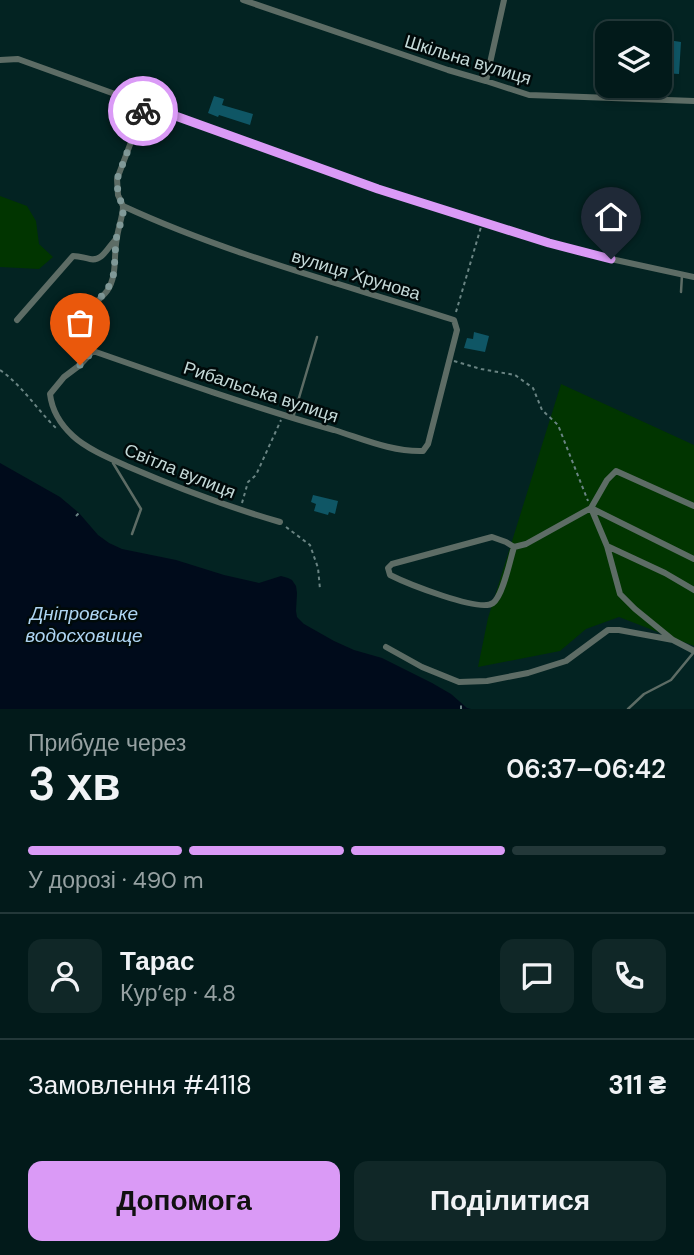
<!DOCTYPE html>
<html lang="uk">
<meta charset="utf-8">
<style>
:root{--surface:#021a1a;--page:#102727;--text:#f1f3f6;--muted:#96a1a2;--line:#233839;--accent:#da9af6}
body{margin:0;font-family:"DM Sans",sans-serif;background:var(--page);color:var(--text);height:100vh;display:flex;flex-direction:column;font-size:26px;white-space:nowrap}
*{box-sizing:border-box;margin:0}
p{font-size:23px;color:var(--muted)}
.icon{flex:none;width:38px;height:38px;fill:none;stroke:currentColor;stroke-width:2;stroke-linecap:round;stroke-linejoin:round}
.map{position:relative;height:709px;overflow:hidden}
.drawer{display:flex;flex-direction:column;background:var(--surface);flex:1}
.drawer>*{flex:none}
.fabs{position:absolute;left:595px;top:21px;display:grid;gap:14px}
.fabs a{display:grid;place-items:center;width:77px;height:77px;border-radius:14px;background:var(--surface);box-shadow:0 4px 10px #0003,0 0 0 2px var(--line);font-size:35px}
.pin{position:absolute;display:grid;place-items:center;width:60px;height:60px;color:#fff;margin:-72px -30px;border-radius:50% 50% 50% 0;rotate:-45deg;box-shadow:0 0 7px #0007}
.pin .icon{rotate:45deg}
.courier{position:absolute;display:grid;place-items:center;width:70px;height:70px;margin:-35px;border:5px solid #da9af6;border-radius:50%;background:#fff;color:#222;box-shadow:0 2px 9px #0007}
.overview em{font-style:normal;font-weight:600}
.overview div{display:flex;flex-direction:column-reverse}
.overview{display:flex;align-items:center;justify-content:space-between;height:119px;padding:0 28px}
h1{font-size:46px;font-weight:600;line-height:52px}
.bar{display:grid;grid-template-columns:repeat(4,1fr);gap:10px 7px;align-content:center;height:84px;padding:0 28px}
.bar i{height:9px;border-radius:5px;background:var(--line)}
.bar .on{background:var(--accent)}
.bar p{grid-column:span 4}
.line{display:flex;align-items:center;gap:18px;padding:0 28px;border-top:2px solid var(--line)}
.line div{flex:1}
.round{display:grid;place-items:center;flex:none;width:74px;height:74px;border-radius:14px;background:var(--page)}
.cta{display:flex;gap:14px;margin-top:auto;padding:14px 28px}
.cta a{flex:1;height:80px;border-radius:14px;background:var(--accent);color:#111;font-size:28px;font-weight:600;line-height:80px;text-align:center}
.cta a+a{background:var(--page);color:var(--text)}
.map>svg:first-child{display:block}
</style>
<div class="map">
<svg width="694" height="709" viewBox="0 0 694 709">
<rect width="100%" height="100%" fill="#032322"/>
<path fill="#013500" d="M0,196L27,206L36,221L39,244L53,257L39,269L0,267Z
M561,384L694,445V646L619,617L586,629L560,651L478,667L488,618Z"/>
<path fill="#000b1b" d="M0,463L60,497L79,513L98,535L109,543L122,549L176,560L224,575L259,583L281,576L288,578L292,580L296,586L297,593L296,611L297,617L304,624L334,641L354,650L382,658L432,683L451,694L467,708L471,709H0Z"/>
<path fill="#0f5665" d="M661,27L669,28L668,40L681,42L679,74L663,73L665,52H660Z
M214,96L224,99L222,105L253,114L250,125L219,115L218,117L208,113Z
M474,332L489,336L485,352L464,348L467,338L473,339Z
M313,495L338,501L335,514L329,512L328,515L314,511L316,504L311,502Z"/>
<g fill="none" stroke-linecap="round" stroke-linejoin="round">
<path stroke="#6a8483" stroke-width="2" stroke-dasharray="3.5 3.5" stroke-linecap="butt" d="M456,312L481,227
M454,361L481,369L515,375L533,388L542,410L558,425L588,501
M0,370C23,386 37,410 57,429
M242,503L248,482L256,475L281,420
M76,516L79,513
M286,527L310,545L318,568L320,589
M461,709V702"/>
<path stroke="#5d6c65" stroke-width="2.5" d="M681,292L682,275
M293,418L317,337
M113,463L141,509L132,534
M628,709L644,694L671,680L694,652"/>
<path stroke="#5d6c65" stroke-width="6" d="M243,0L448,70L486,81L529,95L694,101
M0,60L18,59L378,189L549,243L611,259L694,277
M486,81L504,0
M123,206C229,255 343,284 454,320L457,330L428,444L423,451C392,452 363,439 334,430C253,407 173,379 93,351C85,346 75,335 79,324C83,309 98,303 107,291C118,275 113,256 117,238C118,227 123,217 123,206Z
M123,206L118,195L117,179L145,105
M17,320L73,256C80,256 84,258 90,259C102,262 108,247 116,239
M93,351L80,365L64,377L50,394C52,411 60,424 73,436C87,449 111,459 129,467C178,488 228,507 280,522
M591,508L607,546L620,594L635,609L673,640L694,651
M591,508L694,559
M607,546L665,573L694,590
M514,547C510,560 503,596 493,603C480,613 406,583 390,575L388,568L392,564L492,537L506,542L514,547L526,544L591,508L607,480L616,471L694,506
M386,647L422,667L459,682L487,681L528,673L566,661L608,630H619L673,640"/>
</g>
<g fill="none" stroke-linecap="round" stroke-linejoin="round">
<path stroke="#809998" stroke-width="7" stroke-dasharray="0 12.6" d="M80,365L93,351L85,346L78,328L79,322L88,309L107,291L114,273L116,239L123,215V206L118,195L117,179L143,111"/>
<path stroke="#da9af6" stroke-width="9" d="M143,111L145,105L378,189L549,243L611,259"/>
</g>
<g text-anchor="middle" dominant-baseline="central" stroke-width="5" stroke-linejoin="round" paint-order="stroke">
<g font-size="18" fill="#c4d9d8" stroke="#000a0a">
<text transform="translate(468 60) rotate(17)">Шкільна вулиця</text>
<text transform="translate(356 275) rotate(17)">вулиця Хрунова</text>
<text transform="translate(261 392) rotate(18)">Рибальська вулиця</text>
<text transform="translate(180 471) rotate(22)">Світла вулиця</text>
</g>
<g font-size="19" font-style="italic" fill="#aed5f2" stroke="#000a0a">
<text x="84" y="613">Дніпровське<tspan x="84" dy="22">водосховище</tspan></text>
</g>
</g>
</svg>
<div class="fabs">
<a><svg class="icon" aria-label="layers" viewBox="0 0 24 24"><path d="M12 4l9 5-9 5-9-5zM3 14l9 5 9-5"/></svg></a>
</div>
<div class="pin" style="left:80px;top:365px;background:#ea580c"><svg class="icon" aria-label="bag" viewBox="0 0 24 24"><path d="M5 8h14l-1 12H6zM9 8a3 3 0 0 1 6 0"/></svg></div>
<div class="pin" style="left:611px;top:259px;background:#1f2937"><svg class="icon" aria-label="home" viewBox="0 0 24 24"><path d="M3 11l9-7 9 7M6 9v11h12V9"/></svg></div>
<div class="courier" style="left:143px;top:111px"><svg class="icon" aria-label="bike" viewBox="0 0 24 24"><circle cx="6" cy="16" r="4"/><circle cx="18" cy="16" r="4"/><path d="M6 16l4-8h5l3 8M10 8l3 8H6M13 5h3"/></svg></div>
</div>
<section class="drawer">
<div class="overview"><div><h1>3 хв</h1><p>Прибуде через</p></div><em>06:37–06:42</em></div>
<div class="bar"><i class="on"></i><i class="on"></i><i class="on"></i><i></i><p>У дорозі · 490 m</p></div>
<div class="line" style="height:126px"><a class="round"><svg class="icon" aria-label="person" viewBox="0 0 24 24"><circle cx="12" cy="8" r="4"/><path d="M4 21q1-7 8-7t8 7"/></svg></a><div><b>Тарас</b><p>Кур’єр · 4.8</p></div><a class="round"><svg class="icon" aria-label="chat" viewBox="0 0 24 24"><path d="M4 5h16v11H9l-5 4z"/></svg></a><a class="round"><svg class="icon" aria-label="phone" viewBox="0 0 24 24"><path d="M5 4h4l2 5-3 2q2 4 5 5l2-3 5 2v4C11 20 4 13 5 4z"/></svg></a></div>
<div class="line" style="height:91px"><div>Замовлення #4118</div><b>311 ₴</b></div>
<div class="cta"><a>Допомога</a><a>Поділитися</a></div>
</section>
